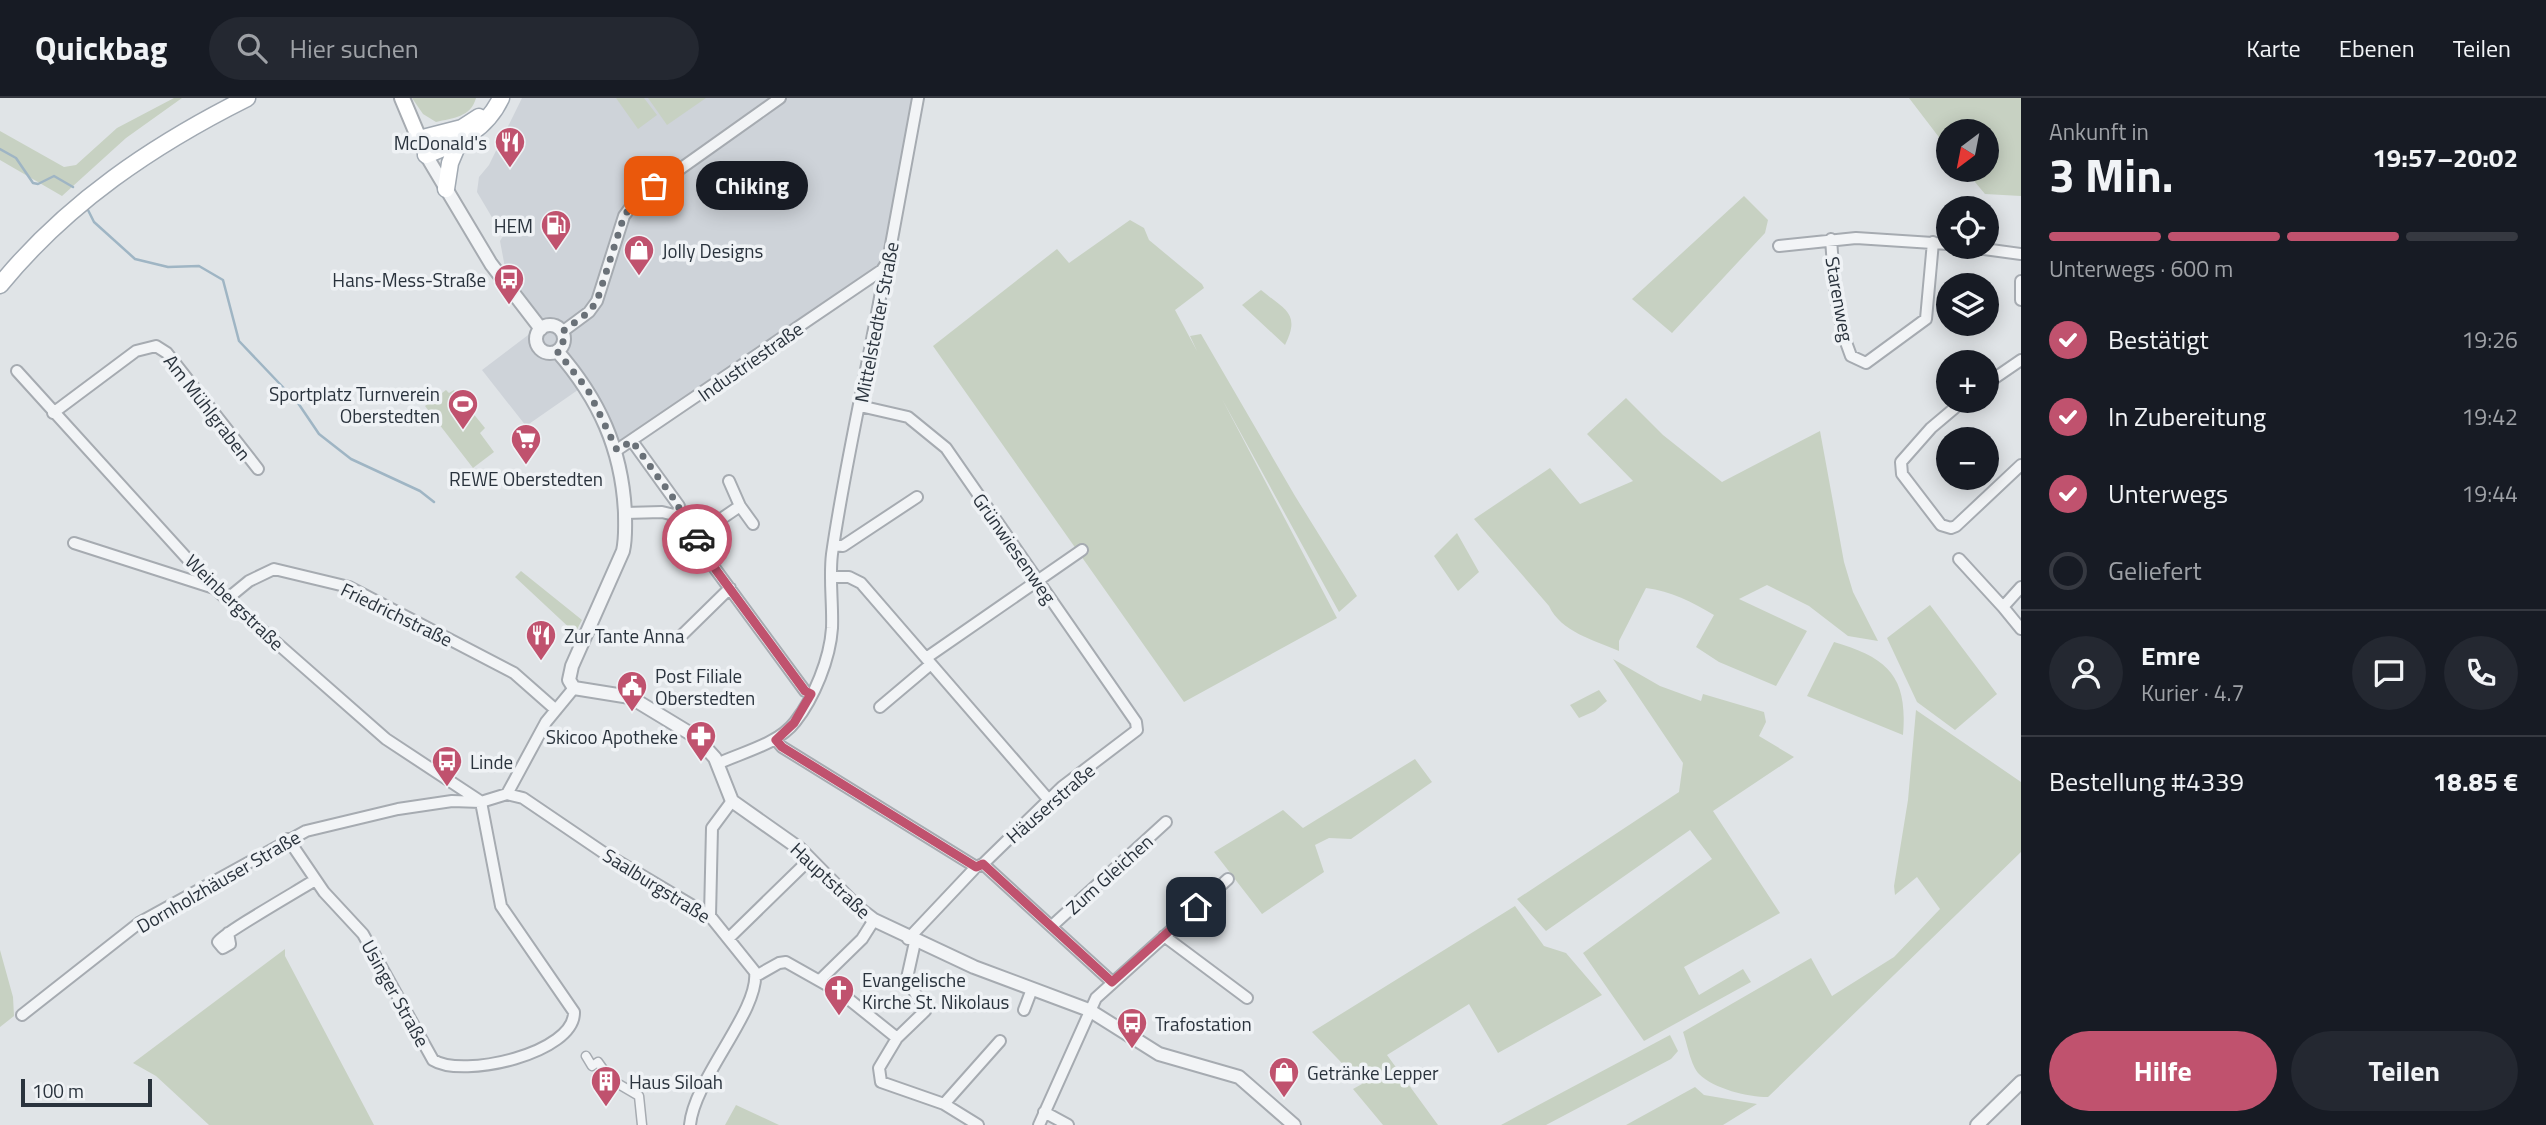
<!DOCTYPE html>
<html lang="de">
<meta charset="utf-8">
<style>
:root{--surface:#171b24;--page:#242831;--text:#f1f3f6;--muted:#9ea1a6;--line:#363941;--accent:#c0526e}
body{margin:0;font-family:"Titillium Web",sans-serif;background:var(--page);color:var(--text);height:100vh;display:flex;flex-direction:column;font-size:26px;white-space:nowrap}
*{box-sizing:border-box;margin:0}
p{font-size:23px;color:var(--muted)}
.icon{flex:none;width:38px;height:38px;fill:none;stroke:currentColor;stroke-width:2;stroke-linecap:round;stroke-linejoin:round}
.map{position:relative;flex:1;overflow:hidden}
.sheet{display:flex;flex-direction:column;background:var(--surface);width:525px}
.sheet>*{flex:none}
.needle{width:46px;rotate:212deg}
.fabs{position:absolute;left:1936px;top:21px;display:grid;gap:14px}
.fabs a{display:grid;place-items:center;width:63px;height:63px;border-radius:50%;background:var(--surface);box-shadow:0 4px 18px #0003;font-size:35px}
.scale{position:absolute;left:21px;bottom:18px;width:131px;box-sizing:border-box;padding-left:7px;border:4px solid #2a333d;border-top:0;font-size:19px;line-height:24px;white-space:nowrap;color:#2a333d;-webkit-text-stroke:5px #eff2f5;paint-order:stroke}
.pin{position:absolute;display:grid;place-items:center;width:60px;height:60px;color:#fff;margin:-30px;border-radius:14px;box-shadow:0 4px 10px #0006}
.courier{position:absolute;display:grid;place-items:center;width:70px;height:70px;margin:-35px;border:5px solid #c0526e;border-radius:50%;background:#fff;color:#222;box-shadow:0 2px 9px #0007}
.bubble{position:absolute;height:49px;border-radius:24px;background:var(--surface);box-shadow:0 4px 18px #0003;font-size:23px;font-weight:700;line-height:49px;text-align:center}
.head em{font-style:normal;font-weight:700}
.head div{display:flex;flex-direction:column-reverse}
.head{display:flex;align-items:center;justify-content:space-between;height:119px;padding:0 28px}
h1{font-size:46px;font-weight:700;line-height:52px}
.bar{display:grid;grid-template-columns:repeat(4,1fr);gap:10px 7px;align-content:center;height:84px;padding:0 28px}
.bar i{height:9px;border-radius:5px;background:var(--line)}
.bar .current{background:var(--accent)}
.bar p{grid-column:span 4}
.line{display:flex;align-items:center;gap:18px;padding:0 28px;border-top:2px solid var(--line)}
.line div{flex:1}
.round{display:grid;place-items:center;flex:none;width:74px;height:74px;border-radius:37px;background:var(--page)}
ol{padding:0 28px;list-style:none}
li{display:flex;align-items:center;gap:21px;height:77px}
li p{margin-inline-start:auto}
li .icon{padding:7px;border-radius:50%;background:var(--accent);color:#fff;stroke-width:4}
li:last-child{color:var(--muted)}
li i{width:38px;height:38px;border:4px solid var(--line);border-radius:50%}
.primary-button{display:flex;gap:14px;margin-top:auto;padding:14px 28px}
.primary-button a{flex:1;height:80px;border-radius:42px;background:var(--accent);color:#fff;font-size:28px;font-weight:700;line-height:80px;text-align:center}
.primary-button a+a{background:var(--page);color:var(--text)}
header{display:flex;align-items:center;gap:42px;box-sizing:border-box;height:98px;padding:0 35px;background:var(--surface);border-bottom:2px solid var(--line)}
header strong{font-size:33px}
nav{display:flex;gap:38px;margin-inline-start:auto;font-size:24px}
.search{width:490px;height:63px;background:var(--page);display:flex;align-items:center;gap:18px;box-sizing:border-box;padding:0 24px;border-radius:38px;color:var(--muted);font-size:26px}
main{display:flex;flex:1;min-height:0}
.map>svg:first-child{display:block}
</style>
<header>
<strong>Quickbag</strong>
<div class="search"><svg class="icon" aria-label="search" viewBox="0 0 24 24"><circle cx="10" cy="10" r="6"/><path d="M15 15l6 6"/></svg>Hier suchen</div>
<nav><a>Karte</a><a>Ebenen</a><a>Teilen</a></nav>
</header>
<main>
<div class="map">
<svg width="2021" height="1027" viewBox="0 0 2021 1027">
<rect width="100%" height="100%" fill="#e0e4e7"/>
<path fill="#ced3d9" d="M522,0H918L888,163L617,352L585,287L526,328L482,272L544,225L506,175L500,143L503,138L477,94L479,79L489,67Z"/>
<path fill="#c7d1c2" d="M174,0H182L126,40L62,98L0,62V33L64,69L76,67L117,30Z
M412,0H476C471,19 453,20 436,24L423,16Z
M616,0H644L657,17L638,31Z
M648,0H706L667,27Z
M1909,0H2021V98L1985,96L1965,72H1986V33H1948V51Z
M1744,98L1768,122L1765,135L1672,235L1632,201Z
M1130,122L1144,130L1149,142L1202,186L1204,190L1175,212L1197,253L1190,238L1201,236L1295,398L1357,498L1339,514L1222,301L1337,520L1184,604L933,248L1057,151L1069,165Z
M1261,192C1285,212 1301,215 1285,247L1242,207Z
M446,292L449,295L454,292L485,330L480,335L494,354L473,370L425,308Z
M1626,300L1663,337L1722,384L1820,333L1844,464L1853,494L1878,543L1848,538L1809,508L1767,487L1739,501L1807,533L1776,588L1719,564L1696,549L1714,517C1692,504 1671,493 1646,490L1619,543V553C1594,542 1561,534 1549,508L1474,421L1550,370L1580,406L1633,383L1587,336Z
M1457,435L1479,474L1458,493L1434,458Z
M521,473L582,522L575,535L515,479Z
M1930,507L1997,596L1955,632L1917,604L1887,540Z
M1834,544C1888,560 1908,578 1903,637L1807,598Z
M1613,561L1660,588L1701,603L1703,596L1764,614L1766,624L1759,638L1794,659L1713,713L1780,815L1684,869L1699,897L1743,871L1751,884L1644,943L1583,855L1712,761L1690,732L1546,833L1517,801L1679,694L1683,665Z
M1599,592L1607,603L1595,613L1579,620L1570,607Z
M1916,612L2021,684V754L1768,999C1748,999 1714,991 1699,976C1691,968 1687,945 1683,934L1811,860L1832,898L1894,859L1940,811L1917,779L1895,797L1894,788L1908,702Z
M1415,661L1432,684L1351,741L1329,740L1315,747L1324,774L1262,816L1214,754L1283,712L1303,730Z
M1515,808L1544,848L1566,855L1602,897L1498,955L1469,906L1387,957L1438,1027H1383L1353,991L1362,986L1312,934Z
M285,851V858L374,1027H209L156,978L133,965Z
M0,852L13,899L14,918L0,929Z
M1670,937L1678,953L1671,961L1546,1027H1501Z
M1695,989L1704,997L1757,1006L1723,1027H1626Z
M736,1007L779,1027H725Z"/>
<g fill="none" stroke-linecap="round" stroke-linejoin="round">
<path stroke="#9fb5c4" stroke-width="2.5" d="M0,51L16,60L33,85L38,86L54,78L73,89
M88,112L94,124L135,161L168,169L199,168L223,182L239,243L298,305L319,336L351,361L420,393L434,404"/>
<g stroke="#a6abb1" stroke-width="11">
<path id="pedestrian" d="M586,958L592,968L598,964L610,981L639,998L642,1027"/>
</g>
<g stroke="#a6abb1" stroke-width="14">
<path id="minor" d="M1831,141C1834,181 1836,221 1851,258L1866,265L1926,221L1933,144
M1779,148L1856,140L1948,146
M1969,149L2021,156
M2021,183V202
M562,234L589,214L597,203L624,118L635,103L780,0
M17,273L213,489L386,641L480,703
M1986,286L2021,262
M1963,303L1931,330L1901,364L1902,376L1941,427L1951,430L1956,428L2021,367
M860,308L908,319L946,350L1136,624L1137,632L1062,689L983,766L976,769L908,841
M53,315L136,253L156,248L167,255L258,371
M632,343L679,408L678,418L689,426L705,457L805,593L811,596
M617,352L882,172
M729,383L740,408
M625,415L662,414L678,418
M696,438L740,408L753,426
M74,445L211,489
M834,447L843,448L917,399
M1959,461L2003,509
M832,479H849L861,485L1048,701
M2021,489L2003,509L2021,531
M227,501L249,483L274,471L349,489L514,575L556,612
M680,539L730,490
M926,560L1082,452
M880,609L931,566
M776,642L782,649L976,769
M717,666C743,654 778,646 795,624C814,600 830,561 832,530C833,506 829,480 832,456C845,365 867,274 883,183L882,172L888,163L918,0
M507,696L523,700L604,755L710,818L755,874C760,912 694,981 690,1027
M288,741L324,794L363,836L433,962C463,981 575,955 574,914L501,808L481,704
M983,766L1112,884
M710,818L712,730L732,703
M1053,827L1166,724
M228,835L230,846L223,850L218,844C222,836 301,791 315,782
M1164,838L1247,900
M729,840L810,761
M756,878L779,865L786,864L841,895L897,940L879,970L881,984L944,1006L978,1027
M820,882L862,841L874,822
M1024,912L1032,891
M22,917L139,825L306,733L398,711L452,703L481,704L507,696L546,624L574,590
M897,940L925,913L907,880L915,844
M944,1006L1000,943
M1044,1014L1068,1027
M1039,1027L1096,900L1228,781"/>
</g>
<g stroke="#a6abb1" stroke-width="16">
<path id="tertiary" d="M426,57L491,166L541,231
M536 241a14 14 0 1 1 28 0a14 14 0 1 1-28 0Z
M557,253C599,301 622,351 625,415C625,428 626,440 623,453L572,568L569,582L574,590L630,599L696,639L715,660L732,703L800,751L857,809L874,822L974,869L1089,912L1159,956L1239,979L1294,1027
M1977,1027L2021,984"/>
</g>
<g stroke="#a6abb1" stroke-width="18">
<path id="secondary" d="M402,0L423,50"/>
</g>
<g stroke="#a1a9b2" stroke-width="19">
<path id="primary" d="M419,41L462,30L479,19
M426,57C458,45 486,32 501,0
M446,91L450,65L458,46
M0,187C67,105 153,47 247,0"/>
</g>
<use href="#pedestrian" stroke="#f2f4f6" stroke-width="8"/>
<use href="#minor" stroke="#f2f4f6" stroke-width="10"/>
<use href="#tertiary" stroke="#f2f4f6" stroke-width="12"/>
<use href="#secondary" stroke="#fff" stroke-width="14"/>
<use href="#primary" stroke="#fff" stroke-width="16"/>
</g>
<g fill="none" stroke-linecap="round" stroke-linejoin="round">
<path stroke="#6a7178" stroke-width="7" stroke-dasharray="0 12.6" d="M654,88L635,103L624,118L597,203L589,214L562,234L563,244L557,253L588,292L617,352L632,343L679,408L678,418L689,426L697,441"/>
<path stroke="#c0526e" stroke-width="9" d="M697,441L705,457L805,593L811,596L794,625L776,642L782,649L976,769L983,766L1112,884L1196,809"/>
</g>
<defs>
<g id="restaurant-pin" transform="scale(1.575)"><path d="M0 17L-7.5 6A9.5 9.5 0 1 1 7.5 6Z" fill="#c0526e" stroke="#eff2f5"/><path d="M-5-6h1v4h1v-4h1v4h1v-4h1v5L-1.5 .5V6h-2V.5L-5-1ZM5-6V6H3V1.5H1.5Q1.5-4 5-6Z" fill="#fff"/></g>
<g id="fuel-pin" transform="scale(1.575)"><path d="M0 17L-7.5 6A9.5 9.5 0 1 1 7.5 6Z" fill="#c0526e" stroke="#eff2f5"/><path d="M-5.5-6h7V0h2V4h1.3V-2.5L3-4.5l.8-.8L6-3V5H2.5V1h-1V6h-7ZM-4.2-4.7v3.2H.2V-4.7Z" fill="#fff"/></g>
<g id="shop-pin" transform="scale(1.575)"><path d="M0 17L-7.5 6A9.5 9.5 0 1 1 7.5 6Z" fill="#c0526e" stroke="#eff2f5"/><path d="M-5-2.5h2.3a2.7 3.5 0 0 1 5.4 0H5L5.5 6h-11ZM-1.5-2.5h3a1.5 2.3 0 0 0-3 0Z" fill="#fff"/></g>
<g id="bus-pin" transform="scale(1.575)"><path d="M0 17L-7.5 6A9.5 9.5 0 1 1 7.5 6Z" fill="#c0526e" stroke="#eff2f5"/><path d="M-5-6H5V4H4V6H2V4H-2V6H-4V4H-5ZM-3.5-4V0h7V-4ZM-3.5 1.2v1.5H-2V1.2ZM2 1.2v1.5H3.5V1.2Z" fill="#fff"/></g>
<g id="stadium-pin" transform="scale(1.575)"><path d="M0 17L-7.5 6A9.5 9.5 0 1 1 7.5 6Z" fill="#c0526e" stroke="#eff2f5"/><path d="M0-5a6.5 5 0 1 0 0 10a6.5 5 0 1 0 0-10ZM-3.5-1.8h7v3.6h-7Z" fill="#fff"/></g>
<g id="supermarket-pin" transform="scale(1.575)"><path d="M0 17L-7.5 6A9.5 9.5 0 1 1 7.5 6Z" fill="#c0526e" stroke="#eff2f5"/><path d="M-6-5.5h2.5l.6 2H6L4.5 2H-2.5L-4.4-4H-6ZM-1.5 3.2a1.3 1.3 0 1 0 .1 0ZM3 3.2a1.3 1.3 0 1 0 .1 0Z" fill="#fff"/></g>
<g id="civic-pin" transform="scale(1.575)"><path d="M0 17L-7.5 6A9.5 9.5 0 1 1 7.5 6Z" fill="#c0526e" stroke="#eff2f5"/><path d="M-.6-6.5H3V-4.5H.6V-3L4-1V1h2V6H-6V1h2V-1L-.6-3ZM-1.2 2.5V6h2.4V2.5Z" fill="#fff"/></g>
<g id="pharmacy-pin" transform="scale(1.575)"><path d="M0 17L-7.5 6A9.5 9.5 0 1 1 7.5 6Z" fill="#c0526e" stroke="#eff2f5"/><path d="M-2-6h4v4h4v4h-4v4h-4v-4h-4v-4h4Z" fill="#fff"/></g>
<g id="church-pin" transform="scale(1.575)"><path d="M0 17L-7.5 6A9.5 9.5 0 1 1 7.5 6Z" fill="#c0526e" stroke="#eff2f5"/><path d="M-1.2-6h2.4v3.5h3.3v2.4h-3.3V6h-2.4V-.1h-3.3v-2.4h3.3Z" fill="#fff"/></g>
<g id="building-pin" transform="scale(1.575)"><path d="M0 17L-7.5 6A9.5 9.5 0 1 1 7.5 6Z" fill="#c0526e" stroke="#eff2f5"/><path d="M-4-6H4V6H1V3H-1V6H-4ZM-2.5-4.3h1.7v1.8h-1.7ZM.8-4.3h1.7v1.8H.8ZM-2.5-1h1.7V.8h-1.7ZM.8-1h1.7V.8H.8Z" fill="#fff"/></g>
</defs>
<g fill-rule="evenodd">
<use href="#restaurant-pin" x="510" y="44"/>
<use href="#fuel-pin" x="556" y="127"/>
<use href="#shop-pin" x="639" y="152"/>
<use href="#bus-pin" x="509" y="181"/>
<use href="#stadium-pin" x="463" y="306"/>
<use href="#supermarket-pin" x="526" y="341"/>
<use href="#restaurant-pin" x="541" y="537"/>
<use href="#civic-pin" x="632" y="588"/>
<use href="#pharmacy-pin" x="701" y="638"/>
<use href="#bus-pin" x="447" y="663"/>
<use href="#church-pin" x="839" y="892"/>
<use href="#bus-pin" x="1132" y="925"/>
<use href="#shop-pin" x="1284" y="974"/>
<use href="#building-pin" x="606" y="983"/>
</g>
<g text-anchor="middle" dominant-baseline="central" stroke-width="7" stroke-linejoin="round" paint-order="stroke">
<g font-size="19" fill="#2a333d" stroke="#eff2f5" text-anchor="start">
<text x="487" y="44" text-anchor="end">McDonald's</text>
<text x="533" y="127" text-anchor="end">HEM</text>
<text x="662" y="152">Jolly Designs</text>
<text x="486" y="181" text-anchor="end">Hans-Mess-Straße</text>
<text x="440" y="295" text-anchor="end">Sportplatz Turnverein<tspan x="440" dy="22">Oberstedten</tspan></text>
<text x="526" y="380" text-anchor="middle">REWE Oberstedten</text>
<text x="564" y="537">Zur Tante Anna</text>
<text x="655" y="577">Post Filiale<tspan x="655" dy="22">Oberstedten</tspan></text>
<text x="678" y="638" text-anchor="end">Skicoo Apotheke</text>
<text x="470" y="663">Linde</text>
<text x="862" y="881">Evangelische<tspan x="862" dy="22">Kirche St. Nikolaus</tspan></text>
<text x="1155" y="925">Trafostation</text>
<text x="1307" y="974">Getränke Lepper</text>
<text x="629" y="983">Haus Siloah</text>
</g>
<g font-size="19" fill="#2a333d" stroke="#eff2f5">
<text transform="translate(1840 201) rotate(80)">Starenweg</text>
<text transform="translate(876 224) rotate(-79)">Mittelstedter Straße</text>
<text transform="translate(750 263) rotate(-35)">Industriestraße</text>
<text transform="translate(208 309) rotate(52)">Am Mühlgraben</text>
<text transform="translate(1015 450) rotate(55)">Grünwiesenweg</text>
<text transform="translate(235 504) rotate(44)">Weinbergstraße</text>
<text transform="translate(397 516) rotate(26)">Friedrichstraße</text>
<text transform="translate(1050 705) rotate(-41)">Häuserstraße</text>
<text transform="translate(1109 776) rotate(-42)">Zum Gleichen</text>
<text transform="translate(831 782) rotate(43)">Hauptstraße</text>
<text transform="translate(218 783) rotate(-30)">Dornholzhäuser Straße</text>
<text transform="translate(657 787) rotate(32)">Saalburgstraße</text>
<text transform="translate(396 895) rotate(61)">Usinger Straße</text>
</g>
</g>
</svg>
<div class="fabs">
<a><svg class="needle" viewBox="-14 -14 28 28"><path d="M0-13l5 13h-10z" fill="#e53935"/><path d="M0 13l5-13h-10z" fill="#9ea1a6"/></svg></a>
<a><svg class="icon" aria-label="locate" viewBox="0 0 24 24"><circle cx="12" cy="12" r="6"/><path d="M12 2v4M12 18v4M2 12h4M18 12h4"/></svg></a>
<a><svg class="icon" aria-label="layers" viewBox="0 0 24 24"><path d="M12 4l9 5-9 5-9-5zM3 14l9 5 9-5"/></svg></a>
<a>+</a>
<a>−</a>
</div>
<div class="scale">100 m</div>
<div class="pin" style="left:654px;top:88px;background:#ea580c"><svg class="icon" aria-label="bag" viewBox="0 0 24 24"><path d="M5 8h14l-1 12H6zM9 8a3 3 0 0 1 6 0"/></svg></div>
<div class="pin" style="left:1196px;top:809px;background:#1f2937"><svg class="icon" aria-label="home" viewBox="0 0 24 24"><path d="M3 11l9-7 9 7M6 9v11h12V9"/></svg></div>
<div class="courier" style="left:697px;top:441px"><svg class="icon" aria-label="car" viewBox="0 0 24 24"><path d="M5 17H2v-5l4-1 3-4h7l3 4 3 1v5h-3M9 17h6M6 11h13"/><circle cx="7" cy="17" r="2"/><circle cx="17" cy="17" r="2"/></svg></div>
<div class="bubble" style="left:696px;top:63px;width:112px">Chiking</div>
</div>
<section class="sheet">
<div class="head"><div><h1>3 Min.</h1><p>Ankunft in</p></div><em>19:57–20:02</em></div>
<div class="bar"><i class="current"></i><i class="current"></i><i class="current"></i><i></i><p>Unterwegs · 600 m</p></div>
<ol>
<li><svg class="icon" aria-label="check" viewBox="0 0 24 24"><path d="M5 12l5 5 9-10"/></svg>Bestätigt<p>19:26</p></li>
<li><svg class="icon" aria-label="check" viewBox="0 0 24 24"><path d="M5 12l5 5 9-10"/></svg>In Zubereitung<p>19:42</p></li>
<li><svg class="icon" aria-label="check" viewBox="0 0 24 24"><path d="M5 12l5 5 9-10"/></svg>Unterwegs<p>19:44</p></li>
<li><i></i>Geliefert</li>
</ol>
<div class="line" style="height:126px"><a class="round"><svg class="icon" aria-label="person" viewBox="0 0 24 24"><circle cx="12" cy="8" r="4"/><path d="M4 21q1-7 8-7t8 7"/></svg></a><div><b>Emre</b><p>Kurier · 4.7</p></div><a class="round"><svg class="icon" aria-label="chat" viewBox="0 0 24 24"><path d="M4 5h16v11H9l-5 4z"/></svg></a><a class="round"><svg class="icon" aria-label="phone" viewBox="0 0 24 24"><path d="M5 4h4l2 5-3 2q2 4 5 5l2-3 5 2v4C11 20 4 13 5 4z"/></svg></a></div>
<div class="line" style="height:91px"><div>Bestellung #4339</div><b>18.85 €</b></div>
<div class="primary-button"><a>Hilfe</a><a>Teilen</a></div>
</section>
</main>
